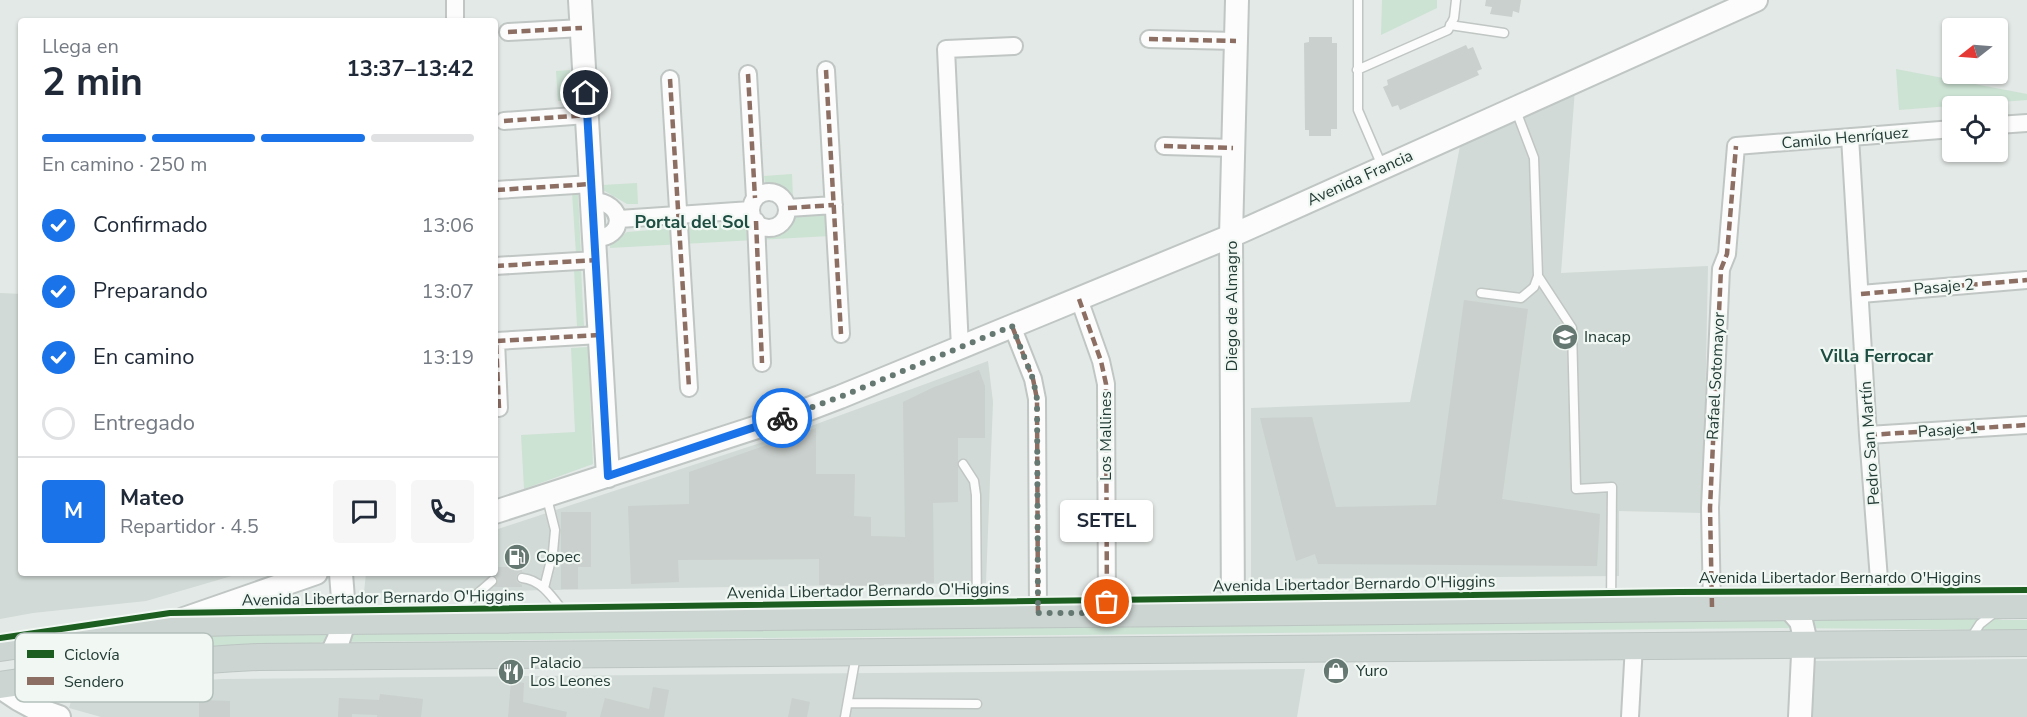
<!DOCTYPE html>
<html lang="es">
<meta charset="utf-8">
<style>
:root{--surface:#fff;--page:#f6f6f7;--text:#1f2937;--muted:#747a83;--line:#e0e1e3;--accent:#1a73e8}
body{margin:0;font-family:"Nunito Sans",sans-serif;background:var(--page);color:var(--text);height:100vh;display:flex;flex-direction:column;font-size:22px;white-space:nowrap}
*{box-sizing:border-box;margin:0}
p{font-size:20px;color:var(--muted)}
.icon{flex:none;width:33px;height:33px;fill:none;stroke:currentColor;stroke-width:2;stroke-linecap:round;stroke-linejoin:round}
.map{position:relative;flex:1;overflow:hidden}
.panel{position:absolute;left:18px;top:18px;width:480px;height:558px;display:flex;flex-direction:column;background:var(--surface);border-radius:6px;box-shadow:0 2px 4px #0004}
.panel>*{flex:none}
.needle{width:39px;rotate:253deg}
.controls{position:absolute;left:1942px;top:18px;display:grid;gap:12px}
.controls a{display:grid;place-items:center;width:66px;height:66px;border-radius:6px;background:var(--surface);box-shadow:0 2px 4px #0004;font-size:30px}
.pin{position:absolute;display:grid;place-items:center;width:51px;height:51px;color:#fff;margin:-26px;border:3px solid #fff;border-radius:50%;box-shadow:0 2px 6px #0007}
.courier{position:absolute;display:grid;place-items:center;width:60px;height:60px;margin:-30px;border:4px solid #1a73e8;border-radius:50%;background:#fff;color:#222;box-shadow:0 2px 8px #0007}
.bubble{position:absolute;height:42px;border-radius:6px;background:var(--surface);box-shadow:0 2px 4px #0004;font-size:20px;font-weight:700;line-height:42px;text-align:center}
.summary em{font-style:normal;font-weight:700}
.summary div{display:flex;flex-direction:column-reverse}
.summary{display:flex;align-items:center;justify-content:space-between;height:102px;padding:0 24px}
h1{font-size:39px;font-weight:700;line-height:45px}
.bar{display:grid;grid-template-columns:repeat(4,1fr);gap:9px 6px;align-content:center;height:72px;padding:0 24px}
.bar i{height:8px;border-radius:4px;background:var(--line)}
.bar .current{background:var(--accent)}
.bar p{grid-column:span 4}
.line{display:flex;align-items:center;gap:15px;padding:0 24px;border-top:2px solid var(--line)}
.line div{flex:1}
.round{display:grid;place-items:center;flex:none;width:63px;height:63px;border-radius:6px;background:var(--page)}
ol{padding:0 24px;list-style:none}
li{display:flex;align-items:center;gap:18px;height:66px}
li p{margin-inline-start:auto}
li .icon{padding:6px;border-radius:50%;background:var(--accent);color:#fff;stroke-width:4}
li:last-child{color:var(--muted)}
li i{width:33px;height:33px;border:3px solid var(--line);border-radius:50%}
.map>svg:first-child{display:block}
</style>
<div class="map">
<svg width="2027" height="717" viewBox="0 0 2027 717">
<rect width="100%" height="100%" fill="#e3e9e6"/>
<path fill="#d1dad6" d="M1575,89L1561,273L1708,266L1703,513L1619,511V576L1251,579V408L1410,402L1461,141Z
M0,293L21,294V573H242L146,601L33,613L0,619Z
M988,361L993,402L986,583L364,593L366,573H495V530L803,429Z
M2027,659V717H1812L1815,661Z
M1305,669L1297,717H101L69,708L75,688L223,679Z"/>
<path fill="#cce2d3" d="M1382,0H1437V8L1381,35Z
M1896,69L2027,94V100L1899,110Z
M570,70L572,100L558,101L556,71Z
M792,174L793,198H790L779,186L765,183L764,176Z
M637,183L638,204H627L603,190L602,185Z
M572,192H578L581,254H576Z
M828,211L829,236L610,248V244L627,232L740,223C753,233 763,234 780,232L797,213Z
M574,269H581L584,326H577Z
M588,347L593,464L524,489L521,435L575,432L571,348Z
M1974,614L2002,620H2027V630L1782,628L336,642C227,646 125,654 17,670L12,653L166,635Z"/>
<path fill="#cad0cd" d="M1486,0H1521L1519,13L1513,11L1512,17L1490,14L1492,7L1485,6Z
M1309,37H1332V43H1337V129H1331V136H1309V130H1305L1304,43L1309,42Z
M1466,45L1468,49L1473,47L1482,69L1477,71L1479,75L1400,110L1398,105L1392,107L1383,87L1388,85L1387,80Z
M1464,300L1528,309L1502,499L1600,514L1597,566L1318,564L1315,554L1296,561L1260,418L1312,417L1336,507L1436,505Z
M979,370L985,386V438H958V502L933,503L934,583L884,584V586L819,585V559L678,560L679,582L631,584L628,506L689,504V472L816,428V474H855L854,516L871,517V536L905,537L903,402L932,388Z
M561,512H591V567H578V589H561Z
M495,567H522V572L518,573L516,577L517,582L522,585V587H494L498,580L496,576L492,575V573H495Z
M511,681L524,683L523,702L567,712L566,717H508Z
M653,687L669,690L664,717H600L605,698L649,709Z
M380,694L423,699L421,717H377V715L352,714V717H338L339,698L379,700Z
M792,698L810,702L807,717H788Z
M199,700L230,701V717H199Z"/>
<g fill="none" stroke-linecap="round" stroke-linejoin="round">
<g stroke="#c0c6c3" stroke-width="11">
<path id="lane" d="M1358,0V110L1382,166
M1450,25L1504,33
M1357,70L1448,30L1454,18L1456,0
M1515,108L1534,158L1538,276L1572,328L1576,489L1612,487L1611,607
M1481,293L1521,298L1534,287L1538,276
M963,464L974,481L976,495L977,613
M522,578C543,580 554,600 566,615
M544,588L553,552L555,530L547,498
M454,614L492,581
M1969,641L1980,624L1994,613
M849,703L977,704
M845,717L856,655"/>
</g>
<g stroke="#c0c6c3" stroke-width="20">
<path id="street" d="M455,21V0
M508,32L582,28
M1149,39L1236,41
M826,70L841,334
M748,74L755,198
M670,79L689,388
M504,121L587,115
M1998,125L2027,123
M1850,137L1868,435L1881,606
M1164,146L1233,148
M496,190L591,184
M751 210a18 18 0 1 1 36 0a18 18 0 1 1-36 0Z
M592,201C625,201 627,239 594,238
M788,208L834,205
M619,219L751,210
M756,221L762,363
M495,266L596,260
M1861,294L2027,280
M1079,299L1101,361L1106,384L1107,613
M1012,326L1033,379L1037,399L1038,613
M960,348L946,49L1014,46
M499,408L496,341L600,335
M1868,435L2027,425
M1712,607L1710,508L1721,269L1727,254L1736,146L1953,129
M1630,717L1634,645"/>
</g>
<g stroke="#bfc6c3" stroke-width="26">
<path id="secondary" d="M580,0L608,476
M495,512L785,418L840,397L1231,236L1756,0
M1788,606L1801,621L1804,634L1800,717
M1233,611L1231,236L1237,0
M184,619L316,573
M329,657C349,629 343,605 341,573
M0,686C18,701 36,710 59,717"/>
</g>
<g stroke="#bcc5c2" stroke-width="28">
<path id="primary" d="M0,648L164,624L239,622L2027,605
M0,685C86,672 171,661 258,657L2027,643"/>
</g>
<use href="#lane" stroke="#fbfcfb" stroke-width="8"/>
<use href="#street" stroke="#fbfcfb" stroke-width="16"/>
<use href="#secondary" stroke="#fbfcfb" stroke-width="22"/>
<use href="#primary" stroke="#cdd5d2" stroke-width="26"/>
<path stroke="#8d6e63" stroke-width="4.5" stroke-dasharray="9 4.5" stroke-linecap="butt" d="M508,32L582,28
M1149,39L1236,41
M826,70L841,334
M748,74L755,198
M670,79L689,388
M504,121L587,115
M1164,146L1233,148
M496,190L591,184
M788,208L834,205
M756,221L762,363
M495,266L596,260
M1861,294L2027,280
M1079,299L1101,361L1106,384L1107,613
M1012,326L1033,379L1037,399L1038,613
M499,408L496,341L600,335
M1868,435L2027,425
M1712,607L1710,508L1721,269L1727,254L1736,146"/>
<g stroke="#f1f8f4" stroke-width="10">
<path id="cycleway" d="M0,638L170,613L1679,592L2027,590"/>
</g>
<use href="#cycleway" stroke="#1b5e20" stroke-width="6"/>
</g>
<g fill="none" stroke-linecap="round" stroke-linejoin="round">
<path stroke="#667872" stroke-width="6" stroke-dasharray="0 10.8" d="M782,418L840,397L1012,326L1033,379L1037,399L1038,613H1107V602"/>
<path stroke="#1a73e8" stroke-width="8" d="M586,93L608,476L782,418"/>
</g>
<defs>
<g id="university-disc" transform="scale(1.35)"><circle r="9.5" fill="#667872" stroke="#f1f8f4"/><path d="M0-5L7-2L0 1L-7-2ZM-4 1L0 2.5L4 1V4Q0 6-4 4Z" fill="#fff"/></g>
<g id="fuel-disc" transform="scale(1.35)"><circle r="9.5" fill="#667872" stroke="#f1f8f4"/><path d="M-5.5-6h7V0h2V4h1.3V-2.5L3-4.5l.8-.8L6-3V5H2.5V1h-1V6h-7ZM-4.2-4.7v3.2H.2V-4.7Z" fill="#fff"/></g>
<g id="shop-disc" transform="scale(1.35)"><circle r="9.5" fill="#667872" stroke="#f1f8f4"/><path d="M-5-2.5h2.3a2.7 3.5 0 0 1 5.4 0H5L5.5 6h-11ZM-1.5-2.5h3a1.5 2.3 0 0 0-3 0Z" fill="#fff"/></g>
<g id="restaurant-disc" transform="scale(1.35)"><circle r="9.5" fill="#667872" stroke="#f1f8f4"/><path d="M-5-6h1v4h1v-4h1v4h1v-4h1v5L-1.5 .5V6h-2V.5L-5-1ZM5-6V6H3V1.5H1.5Q1.5-4 5-6Z" fill="#fff"/></g>
</defs>
<g fill-rule="evenodd">
<use href="#university-disc" x="1565" y="337"/>
<use href="#fuel-disc" x="517" y="557"/>
<use href="#shop-disc" x="1336" y="671"/>
<use href="#restaurant-disc" x="511" y="672"/>
</g>
<g text-anchor="middle" dominant-baseline="central" stroke-width="4.5" stroke-linejoin="round" paint-order="stroke">
<g font-size="16" fill="#223b34" stroke="#f1f8f4">
<text transform="translate(1845 138) rotate(-5)">Camilo Henríquez</text>
<text transform="translate(1360 178) rotate(-24)">Avenida Francia</text>
<text transform="translate(1944 287) rotate(-5)">Pasaje 2</text>
<text transform="translate(1232 306) rotate(-90)">Diego de Almagro</text>
<text transform="translate(1716 376) rotate(-87)">Rafael Sotomayor</text>
<text transform="translate(1948 430) rotate(-4)">Pasaje 1</text>
<text transform="translate(1106 436) rotate(-90)">Los Mallines</text>
<text transform="translate(1870 443) rotate(-94)">Pedro San Martín</text>
<text x="1840" y="578">Avenida Libertador Bernardo O'Higgins</text>
<text transform="translate(1354 584) rotate(-1)">Avenida Libertador Bernardo O'Higgins</text>
<text transform="translate(868 591) rotate(-1)">Avenida Libertador Bernardo O'Higgins</text>
<text transform="translate(383 598) rotate(-1)">Avenida Libertador Bernardo O'Higgins</text>
</g>
<g font-size="16" fill="#223b34" stroke="#f1f8f4" text-anchor="start">
<text x="1584" y="337">Inacap</text>
<text x="536" y="557">Copec</text>
<text x="530" y="663">Palacio<tspan x="530" dy="18">Los Leones</tspan></text>
<text x="1356" y="671">Yuro</text>
</g>
<g font-size="18" font-weight="bold" fill="#1e4d41" stroke="#f1f8f4">
<text x="692" y="222">Portal del Sol</text>
<text x="1877" y="356">Villa Ferrocar</text>
</g>
</g>
<rect x="15" y="633" width="198" height="69" rx="9" fill="#f1f8f4" stroke="#b3bfba" stroke-width="1.5"/>
<rect x="27" y="650" width="27" height="8" fill="#1b5e20"/>
<rect x="27" y="677" width="27" height="8" fill="#8d6e63"/>
<g font-size="16" fill="#223b34">
<text x="64" y="660">Ciclovía</text>
<text x="64" y="687">Sendero</text>
</g>
</svg>
<div class="controls">
<a><svg class="needle" viewBox="-14 -14 28 28"><path d="M0-13l5 13h-10z" fill="#e53935"/><path d="M0 13l5-13h-10z" fill="#747a83"/></svg></a>
<a><svg class="icon" aria-label="locate" viewBox="0 0 24 24"><circle cx="12" cy="12" r="6"/><path d="M12 2v4M12 18v4M2 12h4M18 12h4"/></svg></a>
</div>
<div class="pin" style="left:1107px;top:602px;background:#ea580c"><svg class="icon" aria-label="bag" viewBox="0 0 24 24"><path d="M5 8h14l-1 12H6zM9 8a3 3 0 0 1 6 0"/></svg></div>
<div class="pin" style="left:586px;top:93px;background:#1f2937"><svg class="icon" aria-label="home" viewBox="0 0 24 24"><path d="M3 11l9-7 9 7M6 9v11h12V9"/></svg></div>
<div class="courier" style="left:782px;top:418px"><svg class="icon" aria-label="bike" viewBox="0 0 24 24"><circle cx="6" cy="16" r="4"/><circle cx="18" cy="16" r="4"/><path d="M6 16l4-8h5l3 8M10 8l3 8H6M13 5h3"/></svg></div>
<div class="bubble" style="left:1060px;top:500px;width:93px">SETEL</div>
<section class="panel">
<div class="summary"><div><h1>2 min</h1><p>Llega en</p></div><em>13:37–13:42</em></div>
<div class="bar"><i class="current"></i><i class="current"></i><i class="current"></i><i></i><p>En camino · 250 m</p></div>
<ol>
<li><svg class="icon" aria-label="check" viewBox="0 0 24 24"><path d="M5 12l5 5 9-10"/></svg>Confirmado<p>13:06</p></li>
<li><svg class="icon" aria-label="check" viewBox="0 0 24 24"><path d="M5 12l5 5 9-10"/></svg>Preparando<p>13:07</p></li>
<li><svg class="icon" aria-label="check" viewBox="0 0 24 24"><path d="M5 12l5 5 9-10"/></svg>En camino<p>13:19</p></li>
<li><i></i>Entregado</li>
</ol>
<div class="line" style="height:108px"><b class="round" style="background:var(--accent);color:#fff">M</b><div><b>Mateo</b><p>Repartidor · 4.5</p></div><a class="round"><svg class="icon" aria-label="chat" viewBox="0 0 24 24"><path d="M4 5h16v11H9l-5 4z"/></svg></a><a class="round"><svg class="icon" aria-label="phone" viewBox="0 0 24 24"><path d="M5 4h4l2 5-3 2q2 4 5 5l2-3 5 2v4C11 20 4 13 5 4z"/></svg></a></div>
</section>
</div>
